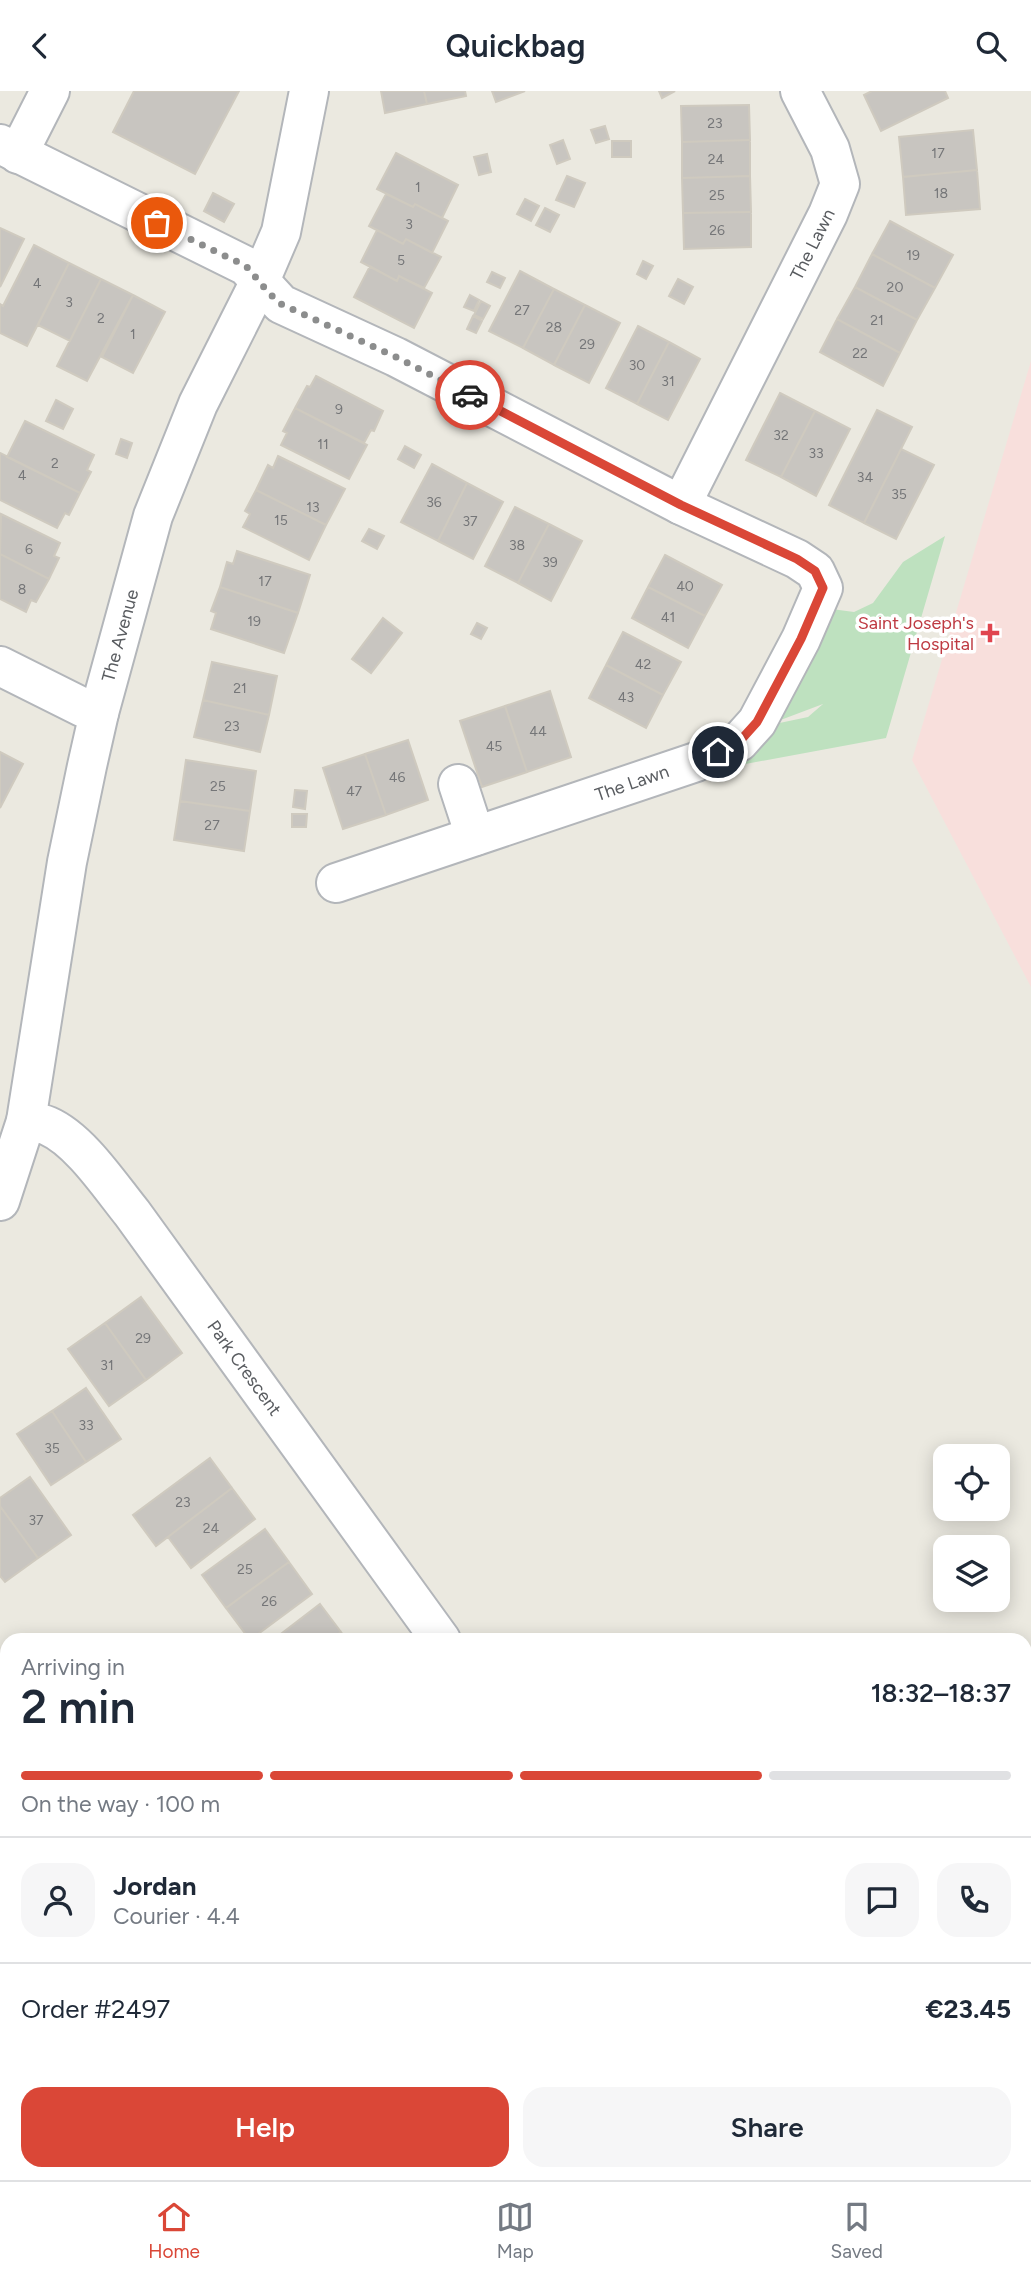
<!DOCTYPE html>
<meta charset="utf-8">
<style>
:root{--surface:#fff;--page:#f6f6f7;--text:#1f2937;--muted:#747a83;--line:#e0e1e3;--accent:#da4737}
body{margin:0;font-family:Figtree,sans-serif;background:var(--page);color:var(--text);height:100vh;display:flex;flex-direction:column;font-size:26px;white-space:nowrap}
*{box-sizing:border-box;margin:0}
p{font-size:23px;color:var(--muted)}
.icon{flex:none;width:38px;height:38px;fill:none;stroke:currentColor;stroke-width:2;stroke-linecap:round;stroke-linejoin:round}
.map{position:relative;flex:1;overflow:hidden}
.side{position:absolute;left:0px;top:1542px;width:1032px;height:548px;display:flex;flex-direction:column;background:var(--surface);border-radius:21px 21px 0 0;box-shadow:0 4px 18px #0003}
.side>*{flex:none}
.tools{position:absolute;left:933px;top:1353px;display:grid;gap:14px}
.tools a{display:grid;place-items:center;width:77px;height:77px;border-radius:14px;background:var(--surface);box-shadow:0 4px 18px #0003;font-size:35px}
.pin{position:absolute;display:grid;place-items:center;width:60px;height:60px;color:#fff;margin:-30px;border:4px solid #fff;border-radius:50%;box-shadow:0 2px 7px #0007}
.courier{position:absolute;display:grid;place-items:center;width:70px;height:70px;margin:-35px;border:5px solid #da4737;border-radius:50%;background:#fff;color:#222;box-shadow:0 2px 9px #0007}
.summary em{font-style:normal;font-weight:600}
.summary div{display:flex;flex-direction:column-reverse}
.summary{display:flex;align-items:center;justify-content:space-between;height:119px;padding:0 21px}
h1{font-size:46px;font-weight:600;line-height:52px}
.bar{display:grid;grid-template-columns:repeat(4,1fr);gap:10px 7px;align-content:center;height:84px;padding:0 21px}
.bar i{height:9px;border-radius:5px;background:var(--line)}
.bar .active{background:var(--accent)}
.bar p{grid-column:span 4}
.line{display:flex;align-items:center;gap:18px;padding:0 21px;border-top:2px solid var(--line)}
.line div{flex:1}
.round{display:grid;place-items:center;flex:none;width:74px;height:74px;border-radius:21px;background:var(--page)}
.button{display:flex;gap:14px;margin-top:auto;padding:14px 21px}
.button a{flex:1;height:80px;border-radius:21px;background:var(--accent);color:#fff;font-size:28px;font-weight:600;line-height:80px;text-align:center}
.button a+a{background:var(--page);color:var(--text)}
header{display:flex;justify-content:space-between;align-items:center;height:91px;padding:0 21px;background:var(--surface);font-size:32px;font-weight:600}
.tabs{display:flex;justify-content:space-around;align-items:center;height:98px;border-top:2px solid var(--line);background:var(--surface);font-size:19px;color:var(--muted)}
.tabs a{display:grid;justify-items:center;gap:4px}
.tabs .active{color:var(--accent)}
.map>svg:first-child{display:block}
</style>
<header><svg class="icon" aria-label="back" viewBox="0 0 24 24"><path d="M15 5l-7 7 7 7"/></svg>Quickbag<svg class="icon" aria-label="search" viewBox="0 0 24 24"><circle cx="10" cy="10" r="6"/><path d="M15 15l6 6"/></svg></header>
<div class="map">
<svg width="1031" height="2089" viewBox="0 0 1031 2089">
<rect width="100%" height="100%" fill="#ebe9e0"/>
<path fill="#f8dfdc" d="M1031,270V896L912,669Z"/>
<path fill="#bee1bf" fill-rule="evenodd" d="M945,445L886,647L713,679L824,517L854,521L873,512L903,471ZM823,613L808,626L770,634V633Z"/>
<path fill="#c8c5c0" stroke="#cfcabf" stroke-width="2" d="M134,0H239L195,83L113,41Z
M381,0H424L427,13L385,22Z
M424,0H465L466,5L427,13Z
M492,0H525L496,11Z
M659,0H675L662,7Z
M872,0H945L948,7L881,40L864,4Z
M749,14L750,49L682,51L681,15Z
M605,35L609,48L596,52L591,39Z
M973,39L977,79L903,86L899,46Z
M563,49L570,68L557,73L550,54Z
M750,49V85L682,87V51Z
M612,50H631V66H612Z
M396,62L458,94L442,127L415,113L413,116L377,98Z
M487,63L491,81L479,84L474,66Z
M977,79L980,118L906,124L903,86Z
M567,85L585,92L574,116L556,109Z
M750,85L751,121L683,122L682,87Z
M213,102L234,113L224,131L204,120Z
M386,103L413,116L415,113L448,130L432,162L406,148L403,153L369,135Z
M525,108L539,115L531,130L517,123Z
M545,117L559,124L550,141L536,134Z
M751,121V156L684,158L683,122Z
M890,130L953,164L935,197L872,163Z
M0,137L24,148L0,196Z
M377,139L403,153L406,148L441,166L424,197L399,185L397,190L361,171Z
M34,154L69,172L27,255L0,242V213L3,215Z
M872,163L935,197L917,229L855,196Z
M643,170L653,175L646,188L637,183Z
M69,172L101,188L70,250L38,234Z
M370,175L397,190L399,185L432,202L414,237L354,206Z
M520,180L554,198L523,257L489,240Z
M492,181L505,187L500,197L487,191Z
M101,188L133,204L87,290L57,275Z
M678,188L693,196L684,213L669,205Z
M855,196L917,229L900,262L837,228Z
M554,198L585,214L554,274L523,257Z
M133,204L165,221L133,282L102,266Z
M470,204L479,209L474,220L464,216Z
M481,210L490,215L483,228L474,224Z
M585,214L620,232L589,292L554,274Z
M473,225L482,230L476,242L467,238Z
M837,228L900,262L883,295L820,261Z
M638,235L669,251L637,313L606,297Z
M669,251L700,268L668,329L637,313Z
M316,285L383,320L374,340L371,339L364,352L295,317L307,295L310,296Z
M780,302L815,320L781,386L746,369Z
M56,309L73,318L63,338L46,330Z
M295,317L367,354L349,388L281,354L287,342L283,340Z
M877,319L912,336L864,432L829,414Z
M815,320L850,338L816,405L781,386Z
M25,330L94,364L87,379L91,381L80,402L7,366Z
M121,348L132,352L127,367L116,363Z
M405,355L421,364L414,377L398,368Z
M901,358L934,374L896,448L864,432Z
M0,362L80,402L69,424L65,422L57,437L0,409Z
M278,365L345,398L326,434L256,399L268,374L273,377Z
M432,373L467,392L438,450L401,431Z
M467,392L503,411L473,468L438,450Z
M256,399L326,434L309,469L243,436L250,423L245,420Z
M515,416L549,433L518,492L485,475Z
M1,423L60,452L54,465L59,467L49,488L0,463Z
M549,433L582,450L551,510L518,492Z
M369,438L384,445L377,458L362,450Z
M237,460L310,484L298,522L220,496L227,471L233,473Z
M0,463L49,488L36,511L31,509L26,521L0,508Z
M665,464L722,494L705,525L648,496Z
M220,496L298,522L284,562L211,538L216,522L211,520Z
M648,496L705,525L688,557L632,527Z
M383,527L402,542L371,582L352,568Z
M477,532L487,537L481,548L471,543Z
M623,541L681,571L663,604L606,574Z
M212,571L277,585L269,624L203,609Z
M606,574L663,604L646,637L589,607Z
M550,600L571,666L527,681L505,615Z
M203,609L269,624L260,661L194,646Z
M505,615L527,681L482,696L460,630Z
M408,649L428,709L386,724L365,663Z
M0,661L23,673L0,717Z
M365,663L386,724L343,738L323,677Z
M186,669L256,680L250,720L180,710Z
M295,699L307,700L305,718L293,716Z
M180,710L250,720L244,760L174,749Z
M292,723H307L306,736H292Z
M141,1206L182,1262L146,1289L105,1232Z
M105,1232L146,1289L109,1315L68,1258Z
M86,1297L121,1348L86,1371L52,1320Z
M52,1320L86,1371L51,1394L17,1343Z
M210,1367L232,1397L156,1455L133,1424Z
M30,1386L71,1444L38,1467L0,1415V1407Z
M232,1397L255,1428L191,1477L168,1446Z
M0,1415L38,1467L5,1491L0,1485Z
M265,1438L289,1471L226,1517L202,1484Z
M289,1471L312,1503L250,1549L226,1517Z
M320,1513L341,1541L330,1549H273Z
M341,1541L347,1549H330Z
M5,1651L7,1655V1690L0,1680V1655Z
M7,1750V1795L0,1785V1755Z
M0,1785L7,1795V1834L0,1839Z
M7,1972V2019L0,2024V1977Z
M7,2019V2052L0,2042V2024Z
M30,2082H49L40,2089H35Z
M49,2082H112L103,2089H40Z
M414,2082H439L463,2089H412Z
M615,2082H696L695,2089H614Z
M840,2082H901L900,2089H849L839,2087Z"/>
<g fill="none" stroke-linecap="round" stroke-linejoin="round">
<g stroke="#b3b6ba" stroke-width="42">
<g id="minor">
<path d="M0,53L246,175L281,213L396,266L681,414L797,468L815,480L823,497L801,548L757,631L739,651L696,671L336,792"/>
<path d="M18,63L50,0"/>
<path id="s1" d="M681,414L828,123L840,93L830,58L800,0"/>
<path d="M0,575L82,616L99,622"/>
<path d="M458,693L475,745"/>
<path id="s2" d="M26,1030C33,1031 41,1032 48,1035C80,1049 110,1095 132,1122L441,1549"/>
<path id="s3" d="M0,1110L26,1030L67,771L87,675L99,622L153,425L198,313L260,190L281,141L309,0"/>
<path d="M1026,1878L1031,1856"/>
<path d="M0,1934L7,1929"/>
<path d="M206,2082L212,2089"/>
<path d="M544,2089L546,2082"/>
<path d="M973,2089L975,2082"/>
</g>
</g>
<use href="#minor" stroke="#fff" stroke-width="38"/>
</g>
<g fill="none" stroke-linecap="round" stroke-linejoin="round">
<path stroke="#8c8d8d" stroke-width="7" stroke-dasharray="0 12.6" d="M157,132L246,175L269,202L281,213L396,266L470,304"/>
<path stroke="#da4737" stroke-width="9" d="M470,304L681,414L797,468L815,480L823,497L801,548L757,631L739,651L718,661"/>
</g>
<path fill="#e0444e" stroke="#fff" stroke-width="2.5" d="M986.5 531.5h7v7h7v7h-7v7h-7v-7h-7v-7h7z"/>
<g text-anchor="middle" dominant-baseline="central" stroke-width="7" stroke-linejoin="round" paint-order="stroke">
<g font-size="14" fill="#757678">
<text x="715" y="32">23</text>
<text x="938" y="62">17</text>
<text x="716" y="68">24</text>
<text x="418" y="96">1</text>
<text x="941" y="102">18</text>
<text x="717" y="104">25</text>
<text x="409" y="133">3</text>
<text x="717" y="139">26</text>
<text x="913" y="164">19</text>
<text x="401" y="169">5</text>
<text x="37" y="192">4</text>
<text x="895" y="196">20</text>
<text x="69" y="211">3</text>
<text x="522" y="219">27</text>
<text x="101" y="227">2</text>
<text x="877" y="229">21</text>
<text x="554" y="236">28</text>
<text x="133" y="243">1</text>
<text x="587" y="253">29</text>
<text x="860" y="262">22</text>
<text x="637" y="274">30</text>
<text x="668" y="290">31</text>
<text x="339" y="318">9</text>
<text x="781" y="344">32</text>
<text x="323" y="353">11</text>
<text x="816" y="362">33</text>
<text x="55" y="372">2</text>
<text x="22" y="384">4</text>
<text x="865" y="386">34</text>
<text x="899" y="403">35</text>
<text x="434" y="411">36</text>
<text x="313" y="416">13</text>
<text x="281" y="429">15</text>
<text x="470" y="430">37</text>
<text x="517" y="454">38</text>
<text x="29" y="458">6</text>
<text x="550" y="471">39</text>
<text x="265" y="490">17</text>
<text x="685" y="495">40</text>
<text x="22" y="498">8</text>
<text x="668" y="526">41</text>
<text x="254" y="530">19</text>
<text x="643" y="573">42</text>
<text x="240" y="597">21</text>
<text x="626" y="606">43</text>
<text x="232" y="635">23</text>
<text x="538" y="640">44</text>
<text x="494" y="655">45</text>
<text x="397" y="686">46</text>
<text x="218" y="695">25</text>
<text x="354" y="700">47</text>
<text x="212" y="734">27</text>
<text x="143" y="1247">29</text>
<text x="107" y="1274">31</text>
<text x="86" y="1334">33</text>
<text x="52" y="1357">35</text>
<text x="183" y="1411">23</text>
<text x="36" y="1429">37</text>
<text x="211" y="1437">24</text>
<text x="245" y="1478">25</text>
<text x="269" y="1510">26</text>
</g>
<g font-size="18" fill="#595c60" stroke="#fff">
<text stroke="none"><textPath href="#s1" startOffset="292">The Lawn</textPath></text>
<text stroke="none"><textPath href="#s3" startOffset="579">The Avenue</textPath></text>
<text transform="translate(632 692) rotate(-19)">The Lawn</text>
<text stroke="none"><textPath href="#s2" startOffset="336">Park Crescent</textPath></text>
</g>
<g font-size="18" fill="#be3a42" stroke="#fff" text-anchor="end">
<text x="974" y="532">Saint Joseph's<tspan x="974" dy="21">Hospital</tspan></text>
</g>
</g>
</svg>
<div class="tools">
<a><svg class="icon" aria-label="locate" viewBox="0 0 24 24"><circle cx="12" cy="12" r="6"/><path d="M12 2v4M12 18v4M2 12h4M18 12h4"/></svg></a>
<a><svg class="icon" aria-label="layers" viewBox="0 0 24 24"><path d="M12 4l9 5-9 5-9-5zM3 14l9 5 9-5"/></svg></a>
</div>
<div class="pin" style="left:157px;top:132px;background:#ea580c"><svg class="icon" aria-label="bag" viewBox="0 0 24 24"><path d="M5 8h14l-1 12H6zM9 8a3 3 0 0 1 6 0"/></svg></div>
<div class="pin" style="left:718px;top:661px;background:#1f2937"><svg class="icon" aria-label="home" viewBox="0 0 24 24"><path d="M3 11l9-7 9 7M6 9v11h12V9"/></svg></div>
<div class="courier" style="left:470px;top:304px"><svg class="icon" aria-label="car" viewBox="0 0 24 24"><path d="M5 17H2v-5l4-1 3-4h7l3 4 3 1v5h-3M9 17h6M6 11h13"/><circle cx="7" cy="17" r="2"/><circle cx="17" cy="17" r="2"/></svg></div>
<section class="side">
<div class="summary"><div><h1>2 min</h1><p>Arriving in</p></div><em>18:32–18:37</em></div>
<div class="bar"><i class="active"></i><i class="active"></i><i class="active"></i><i></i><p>On the way · 100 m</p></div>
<div class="line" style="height:126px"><a class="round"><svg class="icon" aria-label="person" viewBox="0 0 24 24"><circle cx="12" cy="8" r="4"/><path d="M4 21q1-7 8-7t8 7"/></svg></a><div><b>Jordan</b><p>Courier · 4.4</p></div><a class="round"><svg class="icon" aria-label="chat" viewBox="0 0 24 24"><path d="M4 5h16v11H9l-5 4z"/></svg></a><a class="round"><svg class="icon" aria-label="phone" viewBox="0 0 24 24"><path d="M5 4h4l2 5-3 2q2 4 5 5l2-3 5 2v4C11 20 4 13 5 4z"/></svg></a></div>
<div class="line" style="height:91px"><div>Order #2497</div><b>€23.45</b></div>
<div class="button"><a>Help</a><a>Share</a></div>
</section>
</div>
<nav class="tabs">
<a class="active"><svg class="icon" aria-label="home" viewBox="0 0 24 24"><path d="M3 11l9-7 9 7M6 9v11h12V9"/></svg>Home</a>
<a><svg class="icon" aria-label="map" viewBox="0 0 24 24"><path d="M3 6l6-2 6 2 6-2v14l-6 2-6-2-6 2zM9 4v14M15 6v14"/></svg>Map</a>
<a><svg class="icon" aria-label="saved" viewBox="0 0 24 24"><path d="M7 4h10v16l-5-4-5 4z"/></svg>Saved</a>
</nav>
